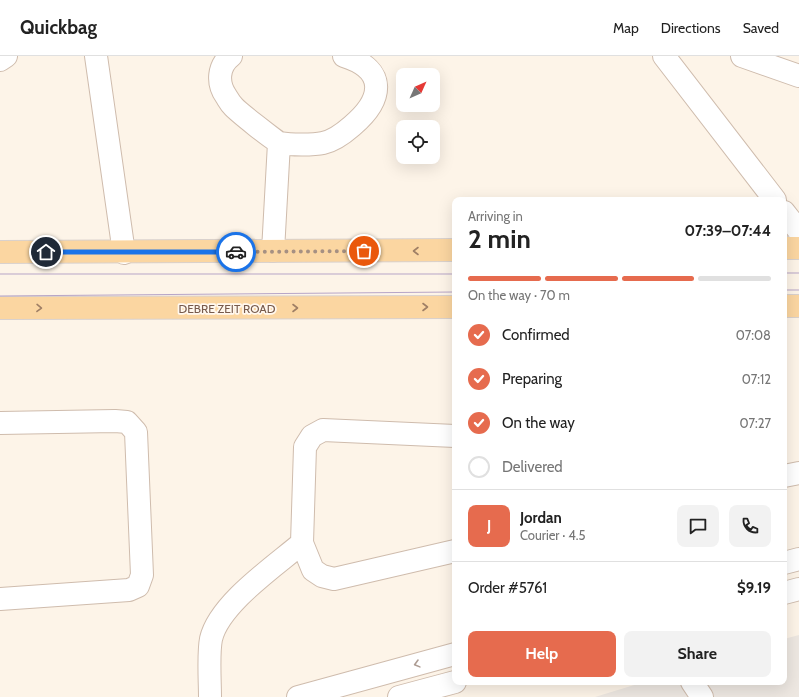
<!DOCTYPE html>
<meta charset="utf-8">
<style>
:root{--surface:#fff;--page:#f2f2f2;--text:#222;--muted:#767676;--line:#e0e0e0;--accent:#e66b4e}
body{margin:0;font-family:Cabin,sans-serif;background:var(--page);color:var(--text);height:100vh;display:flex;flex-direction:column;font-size:15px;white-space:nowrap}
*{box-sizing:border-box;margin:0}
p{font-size:13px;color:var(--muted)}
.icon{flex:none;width:22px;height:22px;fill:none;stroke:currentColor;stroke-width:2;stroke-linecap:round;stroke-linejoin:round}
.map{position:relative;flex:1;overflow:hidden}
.side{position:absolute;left:452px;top:141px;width:335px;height:488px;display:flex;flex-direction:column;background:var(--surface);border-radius:8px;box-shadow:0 4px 16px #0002}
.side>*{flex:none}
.needle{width:26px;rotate:45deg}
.buttons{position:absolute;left:396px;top:12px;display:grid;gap:8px}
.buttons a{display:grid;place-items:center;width:44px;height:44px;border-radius:8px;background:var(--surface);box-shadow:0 4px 16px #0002;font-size:20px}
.pin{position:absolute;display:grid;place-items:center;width:34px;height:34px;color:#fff;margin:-17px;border:2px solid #fff;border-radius:50%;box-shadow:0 1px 4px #0007}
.courier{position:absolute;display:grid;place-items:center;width:40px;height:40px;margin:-20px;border:3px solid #1a73e8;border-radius:50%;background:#fff;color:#222;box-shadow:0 1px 5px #0007}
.overview em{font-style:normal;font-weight:800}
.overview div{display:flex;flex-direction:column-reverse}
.overview{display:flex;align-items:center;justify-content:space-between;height:68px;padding:0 16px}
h1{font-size:26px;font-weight:800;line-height:30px}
.bar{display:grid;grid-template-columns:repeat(4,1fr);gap:6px 4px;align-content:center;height:48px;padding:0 16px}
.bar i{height:5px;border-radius:3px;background:var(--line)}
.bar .on{background:var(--accent)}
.bar p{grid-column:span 4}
.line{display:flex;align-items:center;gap:10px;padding:0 16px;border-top:1px solid var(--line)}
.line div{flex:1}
.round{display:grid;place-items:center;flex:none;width:42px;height:42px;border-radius:8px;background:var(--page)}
ol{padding:0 16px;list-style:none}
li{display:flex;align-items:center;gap:12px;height:44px}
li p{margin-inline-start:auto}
li .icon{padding:4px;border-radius:50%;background:var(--accent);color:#fff;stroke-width:4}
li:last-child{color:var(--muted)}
li i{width:22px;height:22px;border:2px solid var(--line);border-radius:50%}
.primary-button{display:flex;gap:8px;margin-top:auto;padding:8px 16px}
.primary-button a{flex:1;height:46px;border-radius:8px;background:var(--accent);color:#fff;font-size:16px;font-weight:800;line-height:46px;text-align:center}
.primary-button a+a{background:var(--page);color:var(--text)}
header{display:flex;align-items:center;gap:24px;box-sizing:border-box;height:56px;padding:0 20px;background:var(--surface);border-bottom:1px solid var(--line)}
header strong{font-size:19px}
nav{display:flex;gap:22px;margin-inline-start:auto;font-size:14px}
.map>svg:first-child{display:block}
</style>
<header>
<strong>Quickbag</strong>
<nav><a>Map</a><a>Directions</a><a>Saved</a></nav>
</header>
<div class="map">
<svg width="799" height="641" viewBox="0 0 799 641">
<rect width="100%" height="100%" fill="#fdf4e8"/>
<path fill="#ede7e1" d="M799,579V641H595L644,626H784V583Z"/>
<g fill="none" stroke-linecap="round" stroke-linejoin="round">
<g stroke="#cfbcad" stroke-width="24">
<path id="minor" d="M96,0L124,197
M231,0C218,10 217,27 226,40C228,43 230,47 233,50C237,55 276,86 280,87C290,89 314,89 323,87C333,85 344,77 352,70C383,44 388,14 344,0
M664,0L775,144
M742,0L799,20
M0,4L6,0
M784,156L799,175
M273,195L279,87
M0,367L115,365L127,366L136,376L142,519L138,530L129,534L0,543
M455,380L323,374L312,380L305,391L302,487L313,514L322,520L334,523L455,495
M784,420L799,417
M784,507L799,503
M784,537L799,533
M692,626L702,641
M210,641C210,625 208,598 211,583C219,548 275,510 302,487
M298,641L455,598
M399,641L455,626"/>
</g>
<g stroke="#d9d1cd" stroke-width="24">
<path id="major" d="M784,192H799
M0,196L455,194
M784,250H799
M0,252L455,251"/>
</g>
<use href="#minor" stroke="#fff" stroke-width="22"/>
<use href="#major" stroke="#fbd6a1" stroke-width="22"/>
<path stroke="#b7a5c7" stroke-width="1" d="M784,217H799
M0,218H455
M784,234H799
M0,240L455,236"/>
</g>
<defs><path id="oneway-chevron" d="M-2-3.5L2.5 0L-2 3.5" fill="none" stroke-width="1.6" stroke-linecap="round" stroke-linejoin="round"/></defs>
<g stroke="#9f7f65">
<use href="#oneway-chevron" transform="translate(416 195) rotate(180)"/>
<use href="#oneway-chevron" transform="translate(425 251)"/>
<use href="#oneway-chevron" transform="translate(39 252) rotate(1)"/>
<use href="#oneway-chevron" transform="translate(295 252)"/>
</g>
<use stroke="#ad9c93" href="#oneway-chevron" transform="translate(417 608) rotate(165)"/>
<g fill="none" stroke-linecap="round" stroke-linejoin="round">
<path stroke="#a69082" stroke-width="4" stroke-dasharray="0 7.2" d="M236,196L364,195"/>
<path stroke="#1a73e8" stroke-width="5" d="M46,196H236"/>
</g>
<g text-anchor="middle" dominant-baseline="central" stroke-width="3.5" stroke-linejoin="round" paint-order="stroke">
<g font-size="12" fill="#775a4b" stroke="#fff8ef">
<text x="227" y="252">DEBRE ZEIT ROAD</text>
</g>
</g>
</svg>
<div class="buttons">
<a><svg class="needle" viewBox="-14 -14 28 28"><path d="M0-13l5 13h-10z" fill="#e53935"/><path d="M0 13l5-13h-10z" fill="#767676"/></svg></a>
<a><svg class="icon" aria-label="locate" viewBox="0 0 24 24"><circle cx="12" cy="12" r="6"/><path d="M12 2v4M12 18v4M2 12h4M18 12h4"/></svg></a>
</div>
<div class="pin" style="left:364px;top:195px;background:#ea580c"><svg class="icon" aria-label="bag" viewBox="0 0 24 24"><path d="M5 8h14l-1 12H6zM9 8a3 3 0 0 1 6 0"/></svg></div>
<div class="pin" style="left:46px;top:196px;background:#1f2937"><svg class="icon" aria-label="home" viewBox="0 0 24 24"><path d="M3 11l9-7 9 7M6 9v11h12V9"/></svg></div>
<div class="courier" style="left:236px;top:196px"><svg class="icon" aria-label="car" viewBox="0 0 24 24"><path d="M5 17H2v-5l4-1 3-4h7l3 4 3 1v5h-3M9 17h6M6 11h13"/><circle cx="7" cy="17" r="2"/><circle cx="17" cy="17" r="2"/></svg></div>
<section class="side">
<div class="overview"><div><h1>2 min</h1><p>Arriving in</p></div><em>07:39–07:44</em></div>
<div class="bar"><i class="on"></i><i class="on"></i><i class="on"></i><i></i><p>On the way · 70 m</p></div>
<ol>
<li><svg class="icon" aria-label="check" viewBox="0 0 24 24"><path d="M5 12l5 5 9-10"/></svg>Confirmed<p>07:08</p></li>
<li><svg class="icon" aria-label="check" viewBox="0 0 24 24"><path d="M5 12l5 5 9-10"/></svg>Preparing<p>07:12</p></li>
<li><svg class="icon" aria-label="check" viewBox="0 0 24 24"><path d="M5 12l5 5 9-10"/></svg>On the way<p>07:27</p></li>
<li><i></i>Delivered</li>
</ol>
<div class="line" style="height:72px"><b class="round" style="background:var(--accent);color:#fff">J</b><div><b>Jordan</b><p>Courier · 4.5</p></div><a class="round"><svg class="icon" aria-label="chat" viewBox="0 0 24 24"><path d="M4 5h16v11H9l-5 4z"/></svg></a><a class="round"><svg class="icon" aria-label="phone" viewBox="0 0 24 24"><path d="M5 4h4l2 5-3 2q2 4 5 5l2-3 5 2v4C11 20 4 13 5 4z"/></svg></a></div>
<div class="line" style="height:52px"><div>Order #5761</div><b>$9.19</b></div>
<div class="primary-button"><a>Help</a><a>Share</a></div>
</section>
</div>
